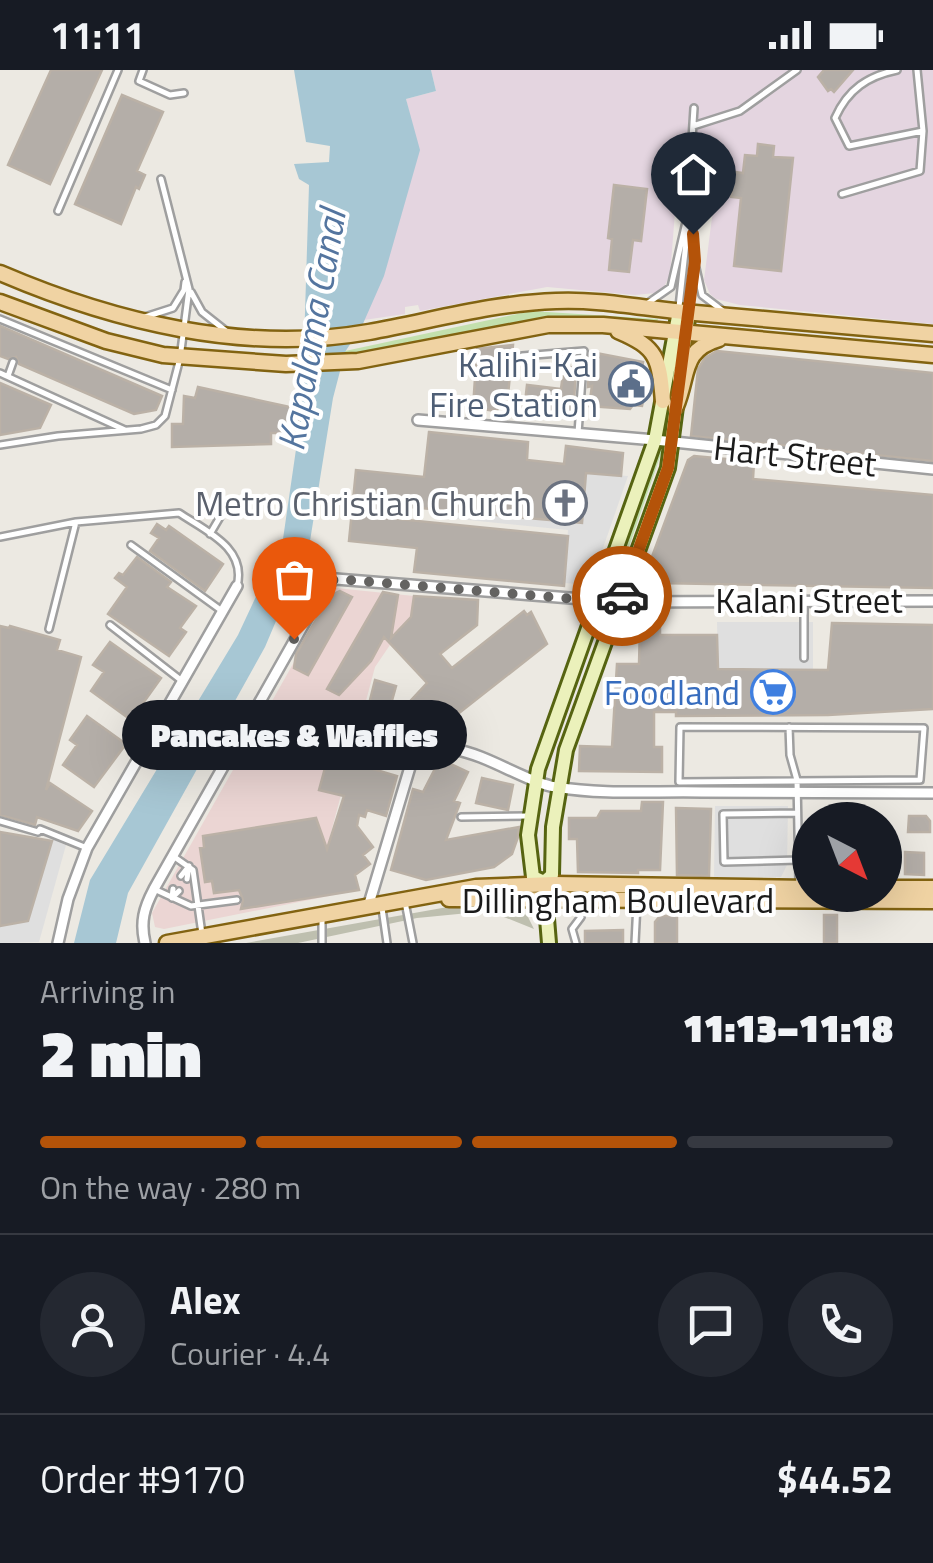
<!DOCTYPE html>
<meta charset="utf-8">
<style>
:root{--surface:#171b24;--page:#242831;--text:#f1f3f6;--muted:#9ea1a6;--line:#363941;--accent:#b45309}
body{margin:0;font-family:"Titillium Web",sans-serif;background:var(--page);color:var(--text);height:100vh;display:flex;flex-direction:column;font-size:38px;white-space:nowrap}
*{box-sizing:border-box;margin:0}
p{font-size:32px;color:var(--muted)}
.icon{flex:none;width:55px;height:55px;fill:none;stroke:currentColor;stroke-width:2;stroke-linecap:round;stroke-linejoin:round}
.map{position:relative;height:873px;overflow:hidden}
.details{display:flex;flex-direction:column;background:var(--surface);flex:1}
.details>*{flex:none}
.needle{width:65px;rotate:138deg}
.controls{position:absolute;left:792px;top:732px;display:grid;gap:20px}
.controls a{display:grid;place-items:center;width:110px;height:110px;border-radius:50%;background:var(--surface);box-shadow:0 10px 40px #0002;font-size:50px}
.pin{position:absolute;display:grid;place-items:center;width:85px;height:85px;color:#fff;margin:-102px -42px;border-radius:50% 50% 50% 0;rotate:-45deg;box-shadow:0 0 10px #0007}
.pin .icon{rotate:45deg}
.courier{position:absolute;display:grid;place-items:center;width:100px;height:100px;margin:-50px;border:8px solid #b45309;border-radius:50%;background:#fff;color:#222;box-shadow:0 2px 12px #0007}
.bubble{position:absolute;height:70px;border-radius:35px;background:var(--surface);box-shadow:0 10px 40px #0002;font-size:32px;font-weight:800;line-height:70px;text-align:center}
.overview em{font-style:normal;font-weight:800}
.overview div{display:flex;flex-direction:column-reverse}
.overview{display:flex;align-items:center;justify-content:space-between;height:170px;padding:0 40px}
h1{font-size:65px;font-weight:800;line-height:75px}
.bar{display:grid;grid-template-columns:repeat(4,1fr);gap:15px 10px;align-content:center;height:120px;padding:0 40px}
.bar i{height:12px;border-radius:8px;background:var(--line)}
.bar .current{background:var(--accent)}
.bar p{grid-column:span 4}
.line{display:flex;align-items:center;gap:25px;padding:0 40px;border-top:2px solid var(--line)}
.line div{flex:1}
.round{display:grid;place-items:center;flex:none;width:105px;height:105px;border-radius:52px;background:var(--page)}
.status{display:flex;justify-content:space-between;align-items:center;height:70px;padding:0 50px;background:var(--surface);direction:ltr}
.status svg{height:28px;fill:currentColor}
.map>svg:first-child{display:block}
</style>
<div class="status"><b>11:11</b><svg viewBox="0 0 49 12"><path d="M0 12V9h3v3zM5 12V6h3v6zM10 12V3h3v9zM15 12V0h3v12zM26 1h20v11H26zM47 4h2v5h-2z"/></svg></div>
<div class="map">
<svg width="933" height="873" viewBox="0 0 933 873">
<rect width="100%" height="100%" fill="#ece9e2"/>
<path fill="#ebd5d3" d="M336,518L414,526L411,547L388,572L390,575L375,597L330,766L352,793L359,820L164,859L155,857L152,843Z"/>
<path fill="#e4d5e0" d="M431,0H933V254L740,235L716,229L710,224L704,210L714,132L676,130L670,205L664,217L655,223L635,225L547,217L420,241L418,235L405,237V244L364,250L418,80L406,29L436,21Z"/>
<path fill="#bebfaf" d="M492,834L527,845L534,859L489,841L417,848L298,873H246L459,835Z"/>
<path fill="#c3e0ad" d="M531,241L658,249L656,254L593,248H554L342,292L345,281Z
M658,379L662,381L623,494L619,488Z"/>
<path fill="#dfdfdf" d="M586,403L628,406L594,504L580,514L564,513L568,460L439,447V440L581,453Z
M717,552H813V599H718Z
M715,736H788L787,795L781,807L714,808Z
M52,769L66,775L39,872L0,873V856L28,850Z"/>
<path fill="#a7c7d4" d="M294,0H431L436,21L406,29L420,80L384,206L362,256L345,282L333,328L310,471L265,577L128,823L116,873H74L90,810L238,565L283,469L302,338L309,115L299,109L294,94L329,92L330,76L306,72Z"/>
<path fill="#b4aea8" stroke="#bbb1a6" stroke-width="2.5" d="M51,0H102L50,114L8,95Z
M824,0H853L834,22L831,19L828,21L818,7Z
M122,25L163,42L137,101L145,105L139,119L136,117L121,154L75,134Z
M758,74L774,76L773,87L793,88L781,201L734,196L741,128L731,127L734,102L743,103L745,85L757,86Z
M614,115L647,119L641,171L633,170L629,202L609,200L612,169L608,168Z
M0,256L162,326L156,340L134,344L19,294L16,287L8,289L0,286Z
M513,275L508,325L501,324L497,341L473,338L477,279Z
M717,281L933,303V391L691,366L698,299L705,288Z
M596,283L643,292L641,306L648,307L642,336L633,335L630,339L589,336L592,316L588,317L589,299L592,300Z
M564,296L576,298L573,348L524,342L527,315L561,319Z
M0,313L51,335L40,358L0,365Z
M198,317L299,339L297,363H271V374L172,377V354H183L184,326L195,328Z
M429,362L528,372L527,390L564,394L566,376L623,383L621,406L586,403L582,453L388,435L387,448L568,466L564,516L414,502L417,478L349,471L356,400L424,407Z
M694,386L726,389L731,396L738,390L754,392L753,409L933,425V518L657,513L649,500L650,492L688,390Z
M157,454L166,460L169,456L223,494L205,521L150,481L159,468L151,463Z
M137,487L171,512L167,517L196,536L180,558L186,562L169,586L108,544L127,517L115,508L119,503L123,505Z
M340,521L352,527L308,605L294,598L296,584L309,562L330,526Z
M383,522L398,525L391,568L411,547L414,526L478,530L477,555L440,584L452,598L524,541L527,545L531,542L547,574L459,643L434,668L402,640L427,613L384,567L371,591L339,625L327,619Z
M832,553L933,555V639L828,645L676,646V642H654V677H662V702L579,701L580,676L612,677L617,594H639L640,556H660V565H717L718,599L828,600Z
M0,556L9,558L10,556L60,570L57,580L81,587L46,720L50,713L92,741L78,761L37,747L35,755L0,745Z
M110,572L161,608L131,650L91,621L104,602L93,595Z
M375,610L396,616L373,699L397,706L386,746L367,740L365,747L359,745L357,756L373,777L363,785L370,794L355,805L359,820L241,839L243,830L239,820L214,823L212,811L205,812L200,778L204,777L203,766L316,748L327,779L344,726L319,720L343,632L367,642Z
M87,646L126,674L94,717L63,695L77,675L70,670Z
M440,689L468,702L454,731L460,733L446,770L519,757L518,767L512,784L494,797L426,810L391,800L413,719L423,722Z
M482,708L513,715L508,740L476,733Z
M642,732H663L660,800H638V803L578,802L577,769H569V748H597L601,741H641Z
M676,738L711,739L709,806L677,805Z
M909,746H926L930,751V762H908Z
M0,762L52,771L28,851L0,856Z
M905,782L924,783V805L905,804Z
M824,845H837V873H824Z
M660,846H677V873H655V852Z
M623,860V873H585V861Z"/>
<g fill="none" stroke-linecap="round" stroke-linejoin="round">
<g stroke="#9f9f9f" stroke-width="10">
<path id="service" d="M143,0L139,11L170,25L184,23
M897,0C868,6 848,19 835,48L849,76L923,61
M693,56L740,41L797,0
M842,124L920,101L923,61L917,0
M58,141L118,0
M696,198L702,225L723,241
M191,222L202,242L226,261
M648,233L671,217L689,139
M679,237L688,154
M689,239L695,191L688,131L694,38
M145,247L173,238L184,220L185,212
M0,249L172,320
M522,286L584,281L578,363
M0,303L125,360
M8,306L13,292
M0,375L58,366L141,359L156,355L165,346L180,288L189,219L161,109
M732,378V390
M210,464L220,447
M0,467L76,452L179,443C206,461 247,478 237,516
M131,475L222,541
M110,555L182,611
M49,559L76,452
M804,588V533
M680,657L924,658L920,710L679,712Z
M789,657L790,685L797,710L799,813
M797,743L723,744L724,792L799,790
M461,747L528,746
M0,751L38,762L40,759L87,778
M173,786L193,800L202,864
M181,806L189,796L187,809
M154,819L191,836L237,830
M173,819L172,828L179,821
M405,832L413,873
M382,838L387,873
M322,848V873
M576,873L572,859L581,847
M635,873L637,833"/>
</g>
<g stroke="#9f9f9f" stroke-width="14">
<path id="minor" d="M418,350L655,370L933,399
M368,837L410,697C442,648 513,711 556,717C604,725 653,721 702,722C779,723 856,723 933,723
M58,873L68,829L87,778L237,516
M145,873C140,852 144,838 154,819L327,513L336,509L620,532L933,531"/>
</g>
<g stroke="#566411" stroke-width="18">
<path id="secondary" d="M679,309L689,242
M544,812L533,807L528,765L538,699L655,370L679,241
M544,812L552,805L553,757L566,680L668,398L677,329
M544,812L549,873"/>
</g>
<g stroke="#826311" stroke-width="19">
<path id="primary" d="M0,203C114,252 245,284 369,262C431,251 492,233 556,231C598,229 642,238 684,242C767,250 850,256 933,264
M0,232L106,271L163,285L286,294L358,291L548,255H603L933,285
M618,261C658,278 659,288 663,331
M676,336C689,305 681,280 719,269
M885,818H933
M449,829L933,831
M167,873L476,817L554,814L810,818"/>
</g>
<use href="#service" stroke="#fff" stroke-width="5"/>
<use href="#minor" stroke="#fff" stroke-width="9"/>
<use href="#secondary" stroke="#ebf1bb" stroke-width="12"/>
<use href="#primary" stroke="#f0d3a3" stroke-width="14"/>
</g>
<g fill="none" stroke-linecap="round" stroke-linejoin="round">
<path stroke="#646361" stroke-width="10" stroke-dasharray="0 18" d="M294,569L327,513L336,509L599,531L620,532L622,526"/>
<path stroke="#b45309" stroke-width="12" d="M622,526L668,398L695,191L693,164"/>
</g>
<defs>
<g id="civic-ring" transform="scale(2.25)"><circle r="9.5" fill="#fff" stroke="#5c6f8a" stroke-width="1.5"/><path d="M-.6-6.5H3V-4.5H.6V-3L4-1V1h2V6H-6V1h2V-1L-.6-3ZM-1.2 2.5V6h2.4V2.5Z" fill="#5c6f8a"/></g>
<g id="church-ring" transform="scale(2.25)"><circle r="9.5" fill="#fff" stroke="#6b7280" stroke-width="1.5"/><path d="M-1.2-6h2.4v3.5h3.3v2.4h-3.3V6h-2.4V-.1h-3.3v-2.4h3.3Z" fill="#6b7280"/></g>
<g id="supermarket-ring" transform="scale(2.25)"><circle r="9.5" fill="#fff" stroke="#3f7fe0" stroke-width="1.5"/><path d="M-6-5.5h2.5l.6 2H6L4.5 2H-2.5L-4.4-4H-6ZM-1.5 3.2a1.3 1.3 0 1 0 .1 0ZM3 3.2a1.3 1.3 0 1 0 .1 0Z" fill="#3f7fe0"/></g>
</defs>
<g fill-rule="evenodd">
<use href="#civic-ring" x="631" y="314"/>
<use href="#church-ring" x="565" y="433"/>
<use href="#supermarket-ring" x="773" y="622"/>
</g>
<g text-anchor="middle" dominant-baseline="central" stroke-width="8" stroke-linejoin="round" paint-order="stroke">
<g font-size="35" fill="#4e5e75" stroke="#fff" text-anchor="end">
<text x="598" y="294">Kalihi-Kai<tspan x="598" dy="40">Fire Station</tspan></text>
</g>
<g font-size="35" fill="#1b1b1b" stroke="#fff">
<text transform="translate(795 385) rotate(6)">Hart Street</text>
<text x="809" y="530">Kalani Street</text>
<text x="618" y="830">Dillingham Boulevard</text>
</g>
<g font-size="35" fill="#5b616d" stroke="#fff" text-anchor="end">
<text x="532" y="433">Metro Christian Church</text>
</g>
<g font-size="35" fill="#366cbe" stroke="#fff" text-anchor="end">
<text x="740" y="622">Foodland</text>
</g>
<g font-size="38" font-style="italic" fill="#54759f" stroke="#fff">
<text transform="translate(311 260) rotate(-80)">Kapalama Canal</text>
</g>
</g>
</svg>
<div class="controls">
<a><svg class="needle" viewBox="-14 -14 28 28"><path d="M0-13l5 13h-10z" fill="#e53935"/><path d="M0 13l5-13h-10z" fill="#9ea1a6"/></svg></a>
</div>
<div class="pin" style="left:294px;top:569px;background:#ea580c"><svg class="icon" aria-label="bag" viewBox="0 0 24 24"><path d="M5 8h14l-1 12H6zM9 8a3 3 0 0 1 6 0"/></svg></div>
<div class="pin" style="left:693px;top:164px;background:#1f2937"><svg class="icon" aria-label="home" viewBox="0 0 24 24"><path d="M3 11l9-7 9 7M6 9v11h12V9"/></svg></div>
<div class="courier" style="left:622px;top:526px"><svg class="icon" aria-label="car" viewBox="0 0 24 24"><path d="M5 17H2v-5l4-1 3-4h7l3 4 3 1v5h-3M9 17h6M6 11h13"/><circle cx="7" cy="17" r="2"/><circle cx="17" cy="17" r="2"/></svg></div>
<div class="bubble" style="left:122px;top:630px;width:345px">Pancakes &amp; Waffles</div>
</div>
<section class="details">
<div class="overview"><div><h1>2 min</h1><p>Arriving in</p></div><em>11:13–11:18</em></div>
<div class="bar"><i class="current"></i><i class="current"></i><i class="current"></i><i></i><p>On the way · 280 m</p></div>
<div class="line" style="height:180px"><a class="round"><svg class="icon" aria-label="person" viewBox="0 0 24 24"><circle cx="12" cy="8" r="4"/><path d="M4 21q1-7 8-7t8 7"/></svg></a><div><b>Alex</b><p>Courier · 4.4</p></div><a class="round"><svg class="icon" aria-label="chat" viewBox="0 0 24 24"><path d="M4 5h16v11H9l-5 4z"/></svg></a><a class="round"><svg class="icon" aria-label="phone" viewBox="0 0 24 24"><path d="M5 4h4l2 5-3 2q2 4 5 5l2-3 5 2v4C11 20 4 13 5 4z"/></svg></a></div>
<div class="line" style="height:130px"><div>Order #9170</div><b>$44.52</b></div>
</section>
